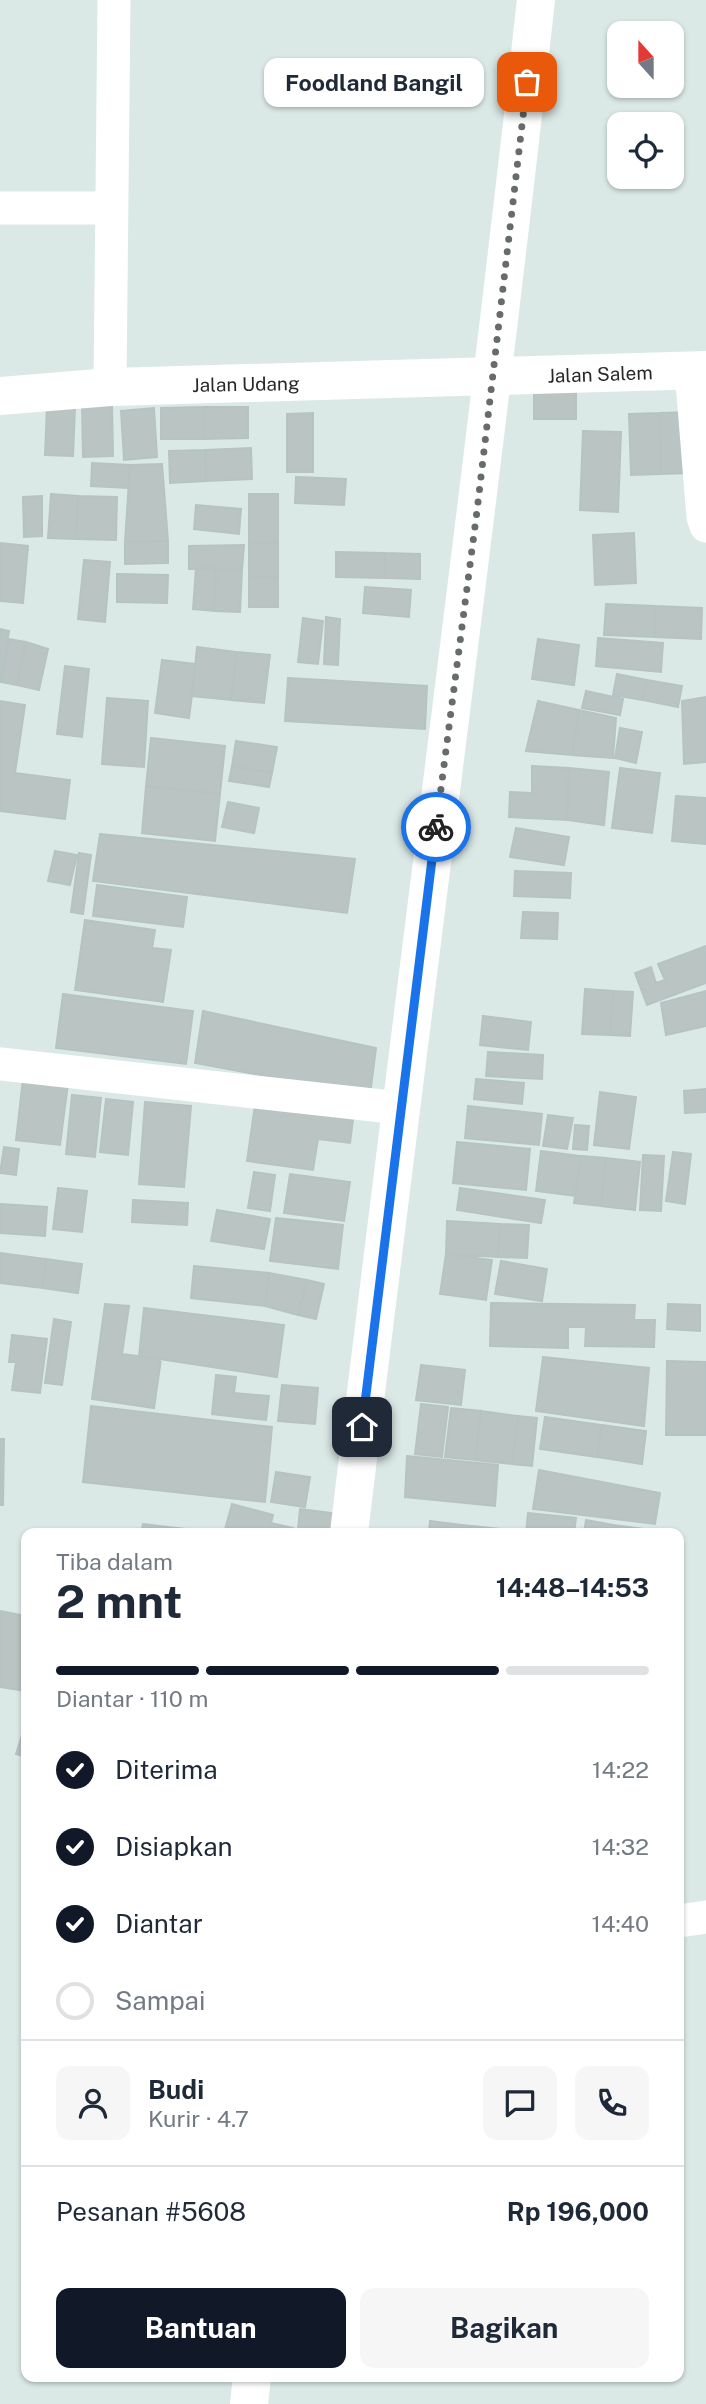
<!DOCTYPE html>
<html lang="id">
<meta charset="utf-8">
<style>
:root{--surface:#fff;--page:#f6f6f7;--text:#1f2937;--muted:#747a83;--line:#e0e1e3;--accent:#111827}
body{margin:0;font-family:"Public Sans",sans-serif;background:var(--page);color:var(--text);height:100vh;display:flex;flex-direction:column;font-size:26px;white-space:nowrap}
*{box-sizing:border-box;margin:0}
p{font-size:23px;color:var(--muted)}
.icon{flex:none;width:38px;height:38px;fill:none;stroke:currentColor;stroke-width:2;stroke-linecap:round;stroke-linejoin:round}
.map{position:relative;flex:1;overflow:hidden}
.sheet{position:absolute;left:21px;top:1528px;width:663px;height:854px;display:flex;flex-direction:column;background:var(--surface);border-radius:14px;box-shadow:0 2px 5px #0004}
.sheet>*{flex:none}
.needle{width:46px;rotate:339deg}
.controls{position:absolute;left:607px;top:21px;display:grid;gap:14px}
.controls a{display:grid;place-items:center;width:77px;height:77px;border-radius:14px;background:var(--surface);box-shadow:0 2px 5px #0004;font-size:35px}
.pin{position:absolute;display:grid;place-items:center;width:60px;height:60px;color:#fff;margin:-30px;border-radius:14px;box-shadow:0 4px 10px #0006}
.courier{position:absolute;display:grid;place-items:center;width:70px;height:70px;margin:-35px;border:5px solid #1a73e8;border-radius:50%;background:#fff;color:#222;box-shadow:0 2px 9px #0007}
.bubble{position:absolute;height:49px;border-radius:14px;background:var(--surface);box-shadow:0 2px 5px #0004;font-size:23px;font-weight:700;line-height:49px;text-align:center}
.head em{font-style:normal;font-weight:700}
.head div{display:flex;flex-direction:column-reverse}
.head{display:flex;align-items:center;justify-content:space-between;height:119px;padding:0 35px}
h1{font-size:46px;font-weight:700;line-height:52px}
.bar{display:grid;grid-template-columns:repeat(4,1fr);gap:10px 7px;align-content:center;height:84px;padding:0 35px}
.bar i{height:9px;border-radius:5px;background:var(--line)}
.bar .on{background:var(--accent)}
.bar p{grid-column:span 4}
.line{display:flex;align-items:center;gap:18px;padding:0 35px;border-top:2px solid var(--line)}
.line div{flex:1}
.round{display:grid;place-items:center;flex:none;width:74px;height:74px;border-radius:14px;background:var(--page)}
ol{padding:0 35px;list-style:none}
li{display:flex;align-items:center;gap:21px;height:77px}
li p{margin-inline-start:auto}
li .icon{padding:7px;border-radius:50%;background:var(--accent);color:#fff;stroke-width:4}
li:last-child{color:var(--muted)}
li i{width:38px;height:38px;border:4px solid var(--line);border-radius:50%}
.primary-button{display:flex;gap:14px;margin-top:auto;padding:14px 35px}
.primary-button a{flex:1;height:80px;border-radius:14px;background:var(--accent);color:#fff;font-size:28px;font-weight:700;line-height:80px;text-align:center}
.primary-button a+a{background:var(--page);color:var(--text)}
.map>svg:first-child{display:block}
</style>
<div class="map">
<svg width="706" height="2404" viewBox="0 0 706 2404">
<rect width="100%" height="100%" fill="#dbe9e6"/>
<path fill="#bac4c3" stroke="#b5c3c2" stroke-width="2" d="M534,391L576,392V419H534Z
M112,404L113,456L83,457L82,405Z
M47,406L75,407L73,456L45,455Z
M204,407H248V438L204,439Z
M204,407V439H161V408Z
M154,408L157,457L124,460L121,411Z
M689,412L691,473L661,474L660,413Z
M313,413V472H287V414Z
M660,413L661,474L631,475L629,414Z
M583,431L621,432L618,512L580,510Z
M251,448L252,479L206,481L205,450Z
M205,450L206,481L170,483L169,451Z
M92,463L130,465L128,488L91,486Z
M162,464L168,541L125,542L130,465Z
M296,477L346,479L344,505L295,503Z
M51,494L78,496L76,539L48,538Z
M249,494H278V543H249Z
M42,496V536L24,537L23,497Z
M78,496L117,497L116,540L76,539Z
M196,505L241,509L239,534L194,529Z
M634,533L636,583L595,585L593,535Z
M168,541V563L125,564V542Z
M0,543L28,546L23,603L0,601Z
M249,543H278V577L249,576Z
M244,545L242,570L189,569V546Z
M336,552L385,553V578L336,577Z
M385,553L420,554V579L385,578Z
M84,560L110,562L105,622L78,619Z
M196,568H216L214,611L193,609Z
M216,568L242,570L240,612L214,611Z
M117,574L168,575L167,603L117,602Z
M249,576L278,577V607H249Z
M365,587L411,590L409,617L363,613Z
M606,604L655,606V637L604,635Z
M655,606L702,608L701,639L655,637Z
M326,617L340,619L338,665L324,664Z
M303,618L323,621L318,664L298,662Z
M0,629L9,631L1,682H0Z
M598,638L663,643L661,672L596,666Z
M9,639L26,642L17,685L1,682Z
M538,639L579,645L574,685L532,679Z
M26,642L48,649L39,690L17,685Z
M197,647L237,652L231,700L192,696Z
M237,652L270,655L264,703L231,700Z
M162,660L196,664L189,718L155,713Z
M65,666L89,669L82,737L57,734Z
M617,674L647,680L643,700L613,695Z
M288,678L427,686L425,729L285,721Z
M647,680L682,686L678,707L643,700Z
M586,691L623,699L620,715L582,708Z
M706,697V762L684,764L682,701Z
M107,698L148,701L144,767L102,764Z
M0,701L25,705L15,773L70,780L65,819L0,811Z
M538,701L579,710L572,755L526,751Z
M579,710L616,718L613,758L572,755Z
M620,728L642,732L636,763L615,758Z
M151,738L225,746L220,794L146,786Z
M236,741L277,747L272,773L232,766Z
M232,766L272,773L269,787L229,781Z
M532,766L569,768L567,820L509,817L510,792L532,793Z
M569,768L609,772L604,825L567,820Z
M620,768L660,773L652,833L612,828Z
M146,786L220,794L215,841L142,833Z
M676,796L706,798V844L672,841Z
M228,802L259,808L254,833L222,827Z
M516,828L569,837L564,865L510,857Z
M100,834L355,859L347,913L93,881Z
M55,851L77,855L70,885L48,881Z
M79,853L91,855L83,914L71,912Z
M515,871L571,873L570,898L514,896Z
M97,885L187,897L183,927L93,916Z
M523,912L558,913L557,939L521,938Z
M85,920L155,930L152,948L171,950L163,1002L75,990Z
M706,946V983L647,1005L635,973L651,967L656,983L665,980L658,964Z
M585,989L613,991L610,1035L582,1034Z
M613,991L633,992L630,1036L610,1035Z
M706,991V1026L666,1035L661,1003Z
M63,994L193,1011L186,1064L56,1048Z
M203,1011L376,1048L370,1095L195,1063Z
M483,1016L531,1022L528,1050L480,1045Z
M488,1052L543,1055L542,1079L486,1076Z
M23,1079L68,1084L60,1145L16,1140Z
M476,1079L524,1083L522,1104L474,1099Z
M706,1089V1112L685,1113L684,1091Z
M600,1092L636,1097L629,1149L594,1145Z
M72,1095L101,1098L95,1157L66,1154Z
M256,1098L354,1112L350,1143L318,1139L313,1170L247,1161Z
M106,1099L133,1102L128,1155L100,1152Z
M145,1102L191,1106L184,1187L139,1184Z
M468,1106L542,1114L539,1145L465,1138Z
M548,1115L573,1118L567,1149L543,1146Z
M575,1125L589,1126L587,1150L573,1149Z
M457,1142L530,1149L526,1190L453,1183Z
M4,1147L19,1149L16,1175L0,1173Z
M541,1151L581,1156L575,1196L536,1191Z
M673,1152L691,1154L685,1204L666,1201Z
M643,1155L664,1156L661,1211L640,1210Z
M581,1156L606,1158L601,1206L574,1203Z
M606,1158L640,1162L635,1210L601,1206Z
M254,1172L275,1175L270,1211L248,1208Z
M290,1174L350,1182L344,1221L284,1213Z
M58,1188L87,1191L82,1232L53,1229Z
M460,1188L545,1200L541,1223L457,1210Z
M133,1200L188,1203L187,1225L132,1222Z
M0,1204L47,1207L45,1236L0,1233Z
M217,1210L270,1219L264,1249L211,1241Z
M276,1218L343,1225L338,1269L270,1261Z
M447,1221L500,1224L498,1257L446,1254Z
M500,1224L529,1225L527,1258L498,1257Z
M0,1253L46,1259L42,1288L0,1283Z
M446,1254L492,1260L486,1300L440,1294Z
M46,1259L82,1264L78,1293L42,1288Z
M501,1261L547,1269L542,1301L495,1294Z
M194,1266L269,1273L265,1306L191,1298Z
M269,1273L307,1280L298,1315L265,1306Z
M307,1280L324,1284L316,1319L298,1315Z
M491,1303L635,1305L634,1320H655L654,1347L585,1346L586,1327H568V1348L490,1346Z
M105,1304L129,1306L122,1354L161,1359L154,1408L92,1399Z
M668,1304L700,1305V1331L667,1329Z
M144,1308L284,1325L277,1377L139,1356Z
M54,1319L71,1322L62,1385L45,1383Z
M12,1335L47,1339L40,1393L12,1390L16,1362H9Z
M543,1357L649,1368L644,1426L536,1411Z
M667,1361L706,1362V1435H666Z
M421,1365L465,1370L461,1405L416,1400Z
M216,1375L236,1377L234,1393L269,1396L266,1420L212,1414Z
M282,1385L318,1388L315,1424L278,1421Z
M421,1404L448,1407L442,1457L415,1454Z
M91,1406L272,1427L265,1502L83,1482Z
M451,1408L481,1411L475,1460L445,1457Z
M481,1411L518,1416L512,1464L475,1460Z
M518,1416L537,1418L532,1466L512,1464Z
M545,1417L602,1425L597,1457L540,1449Z
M602,1425L646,1431L642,1464L597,1457Z
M0,1439H4L3,1505H0Z
M407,1456L498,1465L495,1506L405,1497Z
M539,1470L660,1493L655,1524L533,1509Z
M276,1472L310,1477L305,1507L271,1502Z
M232,1504L273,1515L271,1523L293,1528L292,1533H224Z
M300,1509L340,1514L338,1533L298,1530Z
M528,1513L576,1518L574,1533H526Z
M586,1520L614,1525L612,1533H584Z
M430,1521L472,1526L471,1533H429Z
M143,1524L210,1532V1533H141Z
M614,1525L658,1531L612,1533Z
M472,1526L520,1531L519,1533H471Z
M0,1611L26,1616V1691L0,1687Z
M26,1722V1757L16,1754Z"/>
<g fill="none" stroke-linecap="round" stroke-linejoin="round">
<path stroke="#fff" stroke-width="33" d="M0,208H111
M691,370L703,517L706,526
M110,387L114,0
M0,1064L400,1108
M679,1921L706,1917"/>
<path stroke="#fff" stroke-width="38" d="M0,396L110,387L706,370"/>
<path stroke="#fff" stroke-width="38" d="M349,1533C410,1022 479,512 536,0
M249,2404L252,2376"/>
</g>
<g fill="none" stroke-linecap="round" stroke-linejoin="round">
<path stroke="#676c6a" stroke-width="7" stroke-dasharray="0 12.6" d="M436,827L477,511L527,82"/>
<path stroke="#1a73e8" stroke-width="9" d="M362,1427L436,827"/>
</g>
<g text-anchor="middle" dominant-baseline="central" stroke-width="6" stroke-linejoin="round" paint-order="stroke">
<g font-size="19" fill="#282828" stroke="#fff">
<text transform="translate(600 374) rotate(-2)">Jalan Salem</text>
<text transform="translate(246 384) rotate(-1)">Jalan Udang</text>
</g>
</g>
</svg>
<div class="controls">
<a><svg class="needle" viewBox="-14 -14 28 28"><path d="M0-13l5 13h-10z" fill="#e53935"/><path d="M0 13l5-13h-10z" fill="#747a83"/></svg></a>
<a><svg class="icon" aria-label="locate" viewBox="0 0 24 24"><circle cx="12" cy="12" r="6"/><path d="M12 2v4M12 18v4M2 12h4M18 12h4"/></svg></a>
</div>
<div class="pin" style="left:527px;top:82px;background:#ea580c"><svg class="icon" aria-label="bag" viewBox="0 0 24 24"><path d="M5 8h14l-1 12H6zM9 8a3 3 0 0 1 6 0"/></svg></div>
<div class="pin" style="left:362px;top:1427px;background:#1f2937"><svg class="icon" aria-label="home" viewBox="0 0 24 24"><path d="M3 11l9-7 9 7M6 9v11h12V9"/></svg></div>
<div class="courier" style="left:436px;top:827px"><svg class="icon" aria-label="bike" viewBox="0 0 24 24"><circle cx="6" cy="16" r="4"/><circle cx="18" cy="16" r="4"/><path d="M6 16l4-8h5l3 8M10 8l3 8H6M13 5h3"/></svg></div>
<div class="bubble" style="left:264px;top:58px;width:220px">Foodland Bangil</div>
<section class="sheet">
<div class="head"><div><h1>2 mnt</h1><p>Tiba dalam</p></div><em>14:48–14:53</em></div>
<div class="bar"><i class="on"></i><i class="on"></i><i class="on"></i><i></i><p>Diantar · 110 m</p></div>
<ol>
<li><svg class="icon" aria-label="check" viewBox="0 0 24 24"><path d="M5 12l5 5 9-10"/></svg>Diterima<p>14:22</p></li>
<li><svg class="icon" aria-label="check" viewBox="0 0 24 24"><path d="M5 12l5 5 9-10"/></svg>Disiapkan<p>14:32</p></li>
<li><svg class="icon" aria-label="check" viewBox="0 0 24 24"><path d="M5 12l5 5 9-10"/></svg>Diantar<p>14:40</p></li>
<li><i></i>Sampai</li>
</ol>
<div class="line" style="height:126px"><a class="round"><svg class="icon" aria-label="person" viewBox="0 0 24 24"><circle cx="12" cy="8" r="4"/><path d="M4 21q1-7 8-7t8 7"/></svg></a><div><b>Budi</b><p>Kurir · 4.7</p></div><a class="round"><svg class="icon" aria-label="chat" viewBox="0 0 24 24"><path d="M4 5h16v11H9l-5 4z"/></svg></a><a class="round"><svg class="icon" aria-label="phone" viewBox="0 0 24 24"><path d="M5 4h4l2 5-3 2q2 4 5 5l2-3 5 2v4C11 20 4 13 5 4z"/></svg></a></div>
<div class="line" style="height:91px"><div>Pesanan #5608</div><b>Rp 196,000</b></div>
<div class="primary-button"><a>Bantuan</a><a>Bagikan</a></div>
</section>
</div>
